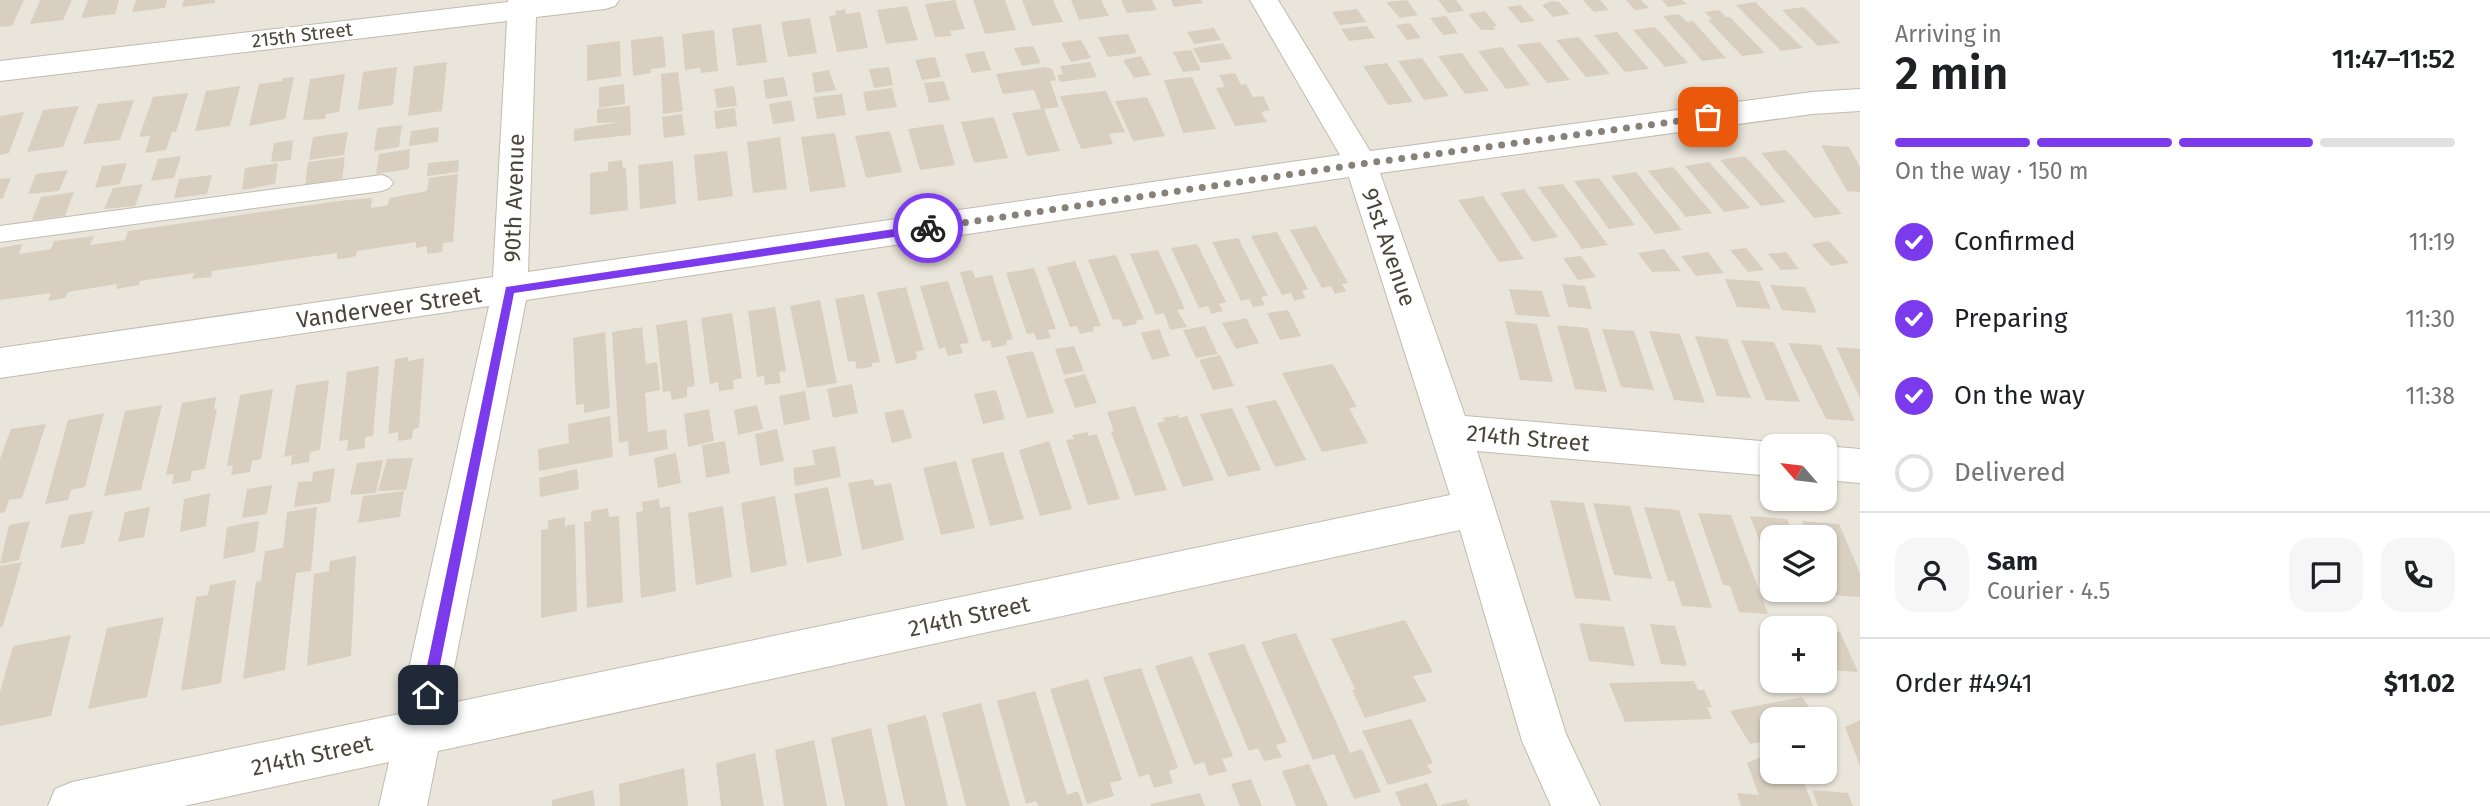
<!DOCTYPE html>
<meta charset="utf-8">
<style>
:root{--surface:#fff;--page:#f6f6f6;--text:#202124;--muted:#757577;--line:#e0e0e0;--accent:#7c3aed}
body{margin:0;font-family:"Fira Sans",sans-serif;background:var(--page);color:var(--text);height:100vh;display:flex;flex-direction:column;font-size:26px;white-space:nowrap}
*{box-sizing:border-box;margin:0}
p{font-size:23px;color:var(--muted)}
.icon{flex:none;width:38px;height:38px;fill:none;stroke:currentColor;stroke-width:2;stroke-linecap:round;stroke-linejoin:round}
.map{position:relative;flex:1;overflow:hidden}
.sheet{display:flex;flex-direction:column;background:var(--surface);width:630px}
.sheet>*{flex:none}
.needle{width:46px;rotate:298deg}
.tools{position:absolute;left:1760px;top:434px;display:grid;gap:14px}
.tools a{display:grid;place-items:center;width:77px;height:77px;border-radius:14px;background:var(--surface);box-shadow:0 2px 5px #0004;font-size:35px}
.pin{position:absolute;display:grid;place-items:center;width:60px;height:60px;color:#fff;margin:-30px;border-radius:14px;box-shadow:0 4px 10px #0006}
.courier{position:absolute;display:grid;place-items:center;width:70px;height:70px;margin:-35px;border:5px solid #7c3aed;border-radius:50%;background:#fff;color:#222;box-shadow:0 2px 9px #0007}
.overview em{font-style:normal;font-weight:600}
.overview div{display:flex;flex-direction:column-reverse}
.overview{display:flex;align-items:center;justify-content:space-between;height:119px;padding:0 35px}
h1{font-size:46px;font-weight:600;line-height:52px}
.bar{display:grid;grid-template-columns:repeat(4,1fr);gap:10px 7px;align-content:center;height:84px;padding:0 35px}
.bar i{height:9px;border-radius:5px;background:var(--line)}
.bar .on{background:var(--accent)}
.bar p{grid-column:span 4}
.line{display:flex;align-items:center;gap:18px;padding:0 35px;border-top:2px solid var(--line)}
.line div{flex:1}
.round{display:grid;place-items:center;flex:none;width:74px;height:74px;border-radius:21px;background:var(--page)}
ol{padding:0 35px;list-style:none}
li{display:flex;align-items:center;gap:21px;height:77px}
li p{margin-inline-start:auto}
li .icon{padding:7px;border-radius:50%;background:var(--accent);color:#fff;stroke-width:4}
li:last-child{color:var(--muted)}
li i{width:38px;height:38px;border:4px solid var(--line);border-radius:50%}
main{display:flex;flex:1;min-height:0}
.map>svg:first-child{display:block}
</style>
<main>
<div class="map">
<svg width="1860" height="806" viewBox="0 0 1860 806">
<rect width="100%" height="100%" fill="#f6f3ec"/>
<path fill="#eae5da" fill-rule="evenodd" d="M0,0H1860V806H0ZM1773,446H1825V499H1773ZM1773,537H1825V590H1773ZM1773,628H1825V681H1773ZM1773,719H1825V772H1773Z"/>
<path fill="#d8cfc1" d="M0,0H24L12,26L0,27Z
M40,0H72L63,20L30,24Z
M88,0H119L115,14L81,18Z
M136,0H167L165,8L132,12Z
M184,0H215V3L182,7Z
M955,0L965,29L950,31L952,36L935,37L925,4Z
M973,0H1005L1016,30L985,34Z
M1022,0H1053L1063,22L1032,26Z
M1071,0H1101L1109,16L1079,20Z
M1121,0H1152L1157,10L1127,13Z
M1171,0H1201L1203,3L1174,7Z
M1407,0L1418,15L1400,18L1386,2Z
M1438,0H1456L1464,11L1448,13Z
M1583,0H1600L1609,10L1594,12Z
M1626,0H1641L1649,8L1635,10Z
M1662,0H1682L1687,4L1668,7Z
M1551,1L1559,2L1570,14L1553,17L1542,5Z
M1755,2L1803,48L1781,51L1736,5Z
M1521,5L1524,9L1535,21L1521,23L1507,7Z
M907,6L918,40L886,44L877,10Z
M1804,7L1840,43L1818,46L1782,10Z
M845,9L846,14L860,12L868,48L837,52L829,16L836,15L835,11Z
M1357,9L1366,22L1340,25L1332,12Z
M1719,10L1726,17H1730L1765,53L1742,56L1708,20L1712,19L1704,12Z
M1485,11L1497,26L1493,27L1496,30H1481L1468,14Z
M1679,14L1687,22L1693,21L1726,58L1702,61L1663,16Z
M1446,16L1458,33L1443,35L1430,18Z
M810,18L817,53L788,57L781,22Z
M1410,23L1421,38L1407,40L1396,25Z
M761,24L767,62L737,66L732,28Z
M1367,26L1375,38L1349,41L1341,29Z
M1655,27L1688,63L1665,67L1633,30Z
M1214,28L1221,40L1194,44L1187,32Z
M714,30L718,71L701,73L700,68L685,70L682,34Z
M1617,32L1649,69L1625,72L1594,35Z
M1128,34L1137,53L1108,57L1098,37Z
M663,36L666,67L651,69V73L633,76L631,40Z
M1579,37L1610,74L1586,77L1556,40Z
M1081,40L1091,58L1071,62L1061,43Z
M620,41L621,76L587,81V45Z
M1540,42L1546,49L1570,80L1547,83L1517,45Z
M1223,43L1232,59L1201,63L1193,48Z
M1033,46L1041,63L1022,66L1014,48Z
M1502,47L1530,85L1506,89L1478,51Z
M1191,50L1201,70L1183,72L1173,52Z
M984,51L991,70L972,73L965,54Z
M1462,53L1489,91L1465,94L1438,56Z
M1141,56L1151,75L1134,78L1123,60Z
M935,57L941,77L922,80L915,60Z
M1422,58L1449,96L1424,100L1398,61Z
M447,62L442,111L408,116L414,66Z
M1090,62L1097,77L1060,82L1057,75L1063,74L1060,66Z
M1387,63L1413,102L1388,105L1363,66Z
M397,67L393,105L358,110L363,72Z
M889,67L893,85L874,88L869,69Z
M1045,67L1052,69L1056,80L1050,81L1059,107L1044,109L1060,151L1027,156L1012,113L1041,109L1034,90L1003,94L996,74Z
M829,70L836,90L815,93L812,73Z
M678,72L683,111L663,114L661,74Z
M1235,73L1241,85L1246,84L1253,97L1263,96L1270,110L1261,112L1267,122L1235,126L1216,88L1225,87L1219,75Z
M345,74L339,112L326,114L325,119L303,120L310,79Z
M294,77L285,119L249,126L259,84L282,81L283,78Z
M784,77L788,96L766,99L763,80Z
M1192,77L1216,129L1183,133L1164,80Z
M944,81L950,100L929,103L924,83Z
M624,84L625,104L599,108V87Z
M240,86L230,126L195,131L206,91Z
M734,86L737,106L717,108L714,89Z
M892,88L897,107L867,111L863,92Z
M1106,91L1125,132L1109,134L1113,144L1081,149L1060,96Z
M188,93L176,132H172L166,150L145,153L150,136L139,137L153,97Z
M842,94L846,115L817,119L813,97Z
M1147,97L1165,136L1133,141L1115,101Z
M134,100L120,140L83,144L98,104Z
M791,100L795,121L773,124L769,104Z
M79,106L63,147L27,152L43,110Z
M630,106L631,135L574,141V129L621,122L597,123V109Z
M735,108L737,126L716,129L714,111Z
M24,112L9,153L0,155V116Z
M682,114L685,135L664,138L662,117Z
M994,117L1008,158L974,163L961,122Z
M943,124L955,165L920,170L908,129Z
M402,125L399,147L374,151L377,128Z
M439,127L438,142L409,146L411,131Z
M890,131L902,172L866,178L855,136Z
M348,132L344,155L309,160L313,137Z
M835,133L846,187L810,192L801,137Z
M780,137L787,189L753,193L747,142Z
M293,140L291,160L271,162L274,143Z
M1821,145L1849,147L1860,167V192L1847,191Z
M410,149L409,169L376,174L379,154Z
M1786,150L1842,214L1814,218L1761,153Z
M727,151L733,196L698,201L694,155Z
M181,156L174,178L151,181L158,159Z
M1745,156L1786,202L1761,206L1720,160Z
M345,157L342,179L305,185L308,162Z
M459,160L458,172L427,176L428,163Z
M622,160L623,169L626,168L628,210L590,215V173L608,171V162Z
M673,161L676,204L640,209L638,165Z
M1709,162L1750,208L1724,212L1685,166Z
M127,163L120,184L95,188L102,166Z
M278,163L275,184L242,190L245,168Z
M1673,167L1712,213L1686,217L1648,171Z
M68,170L59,191L28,194L36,174Z
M1636,172L1682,230L1655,234L1611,176Z
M458,174L453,242L443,243L442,252L427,254V246L416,248V242L357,251L356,256L347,258L337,259V253L212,271L211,277L201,278L192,279L194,273L140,281L139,285L116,289L117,284L68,292L65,298L48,301L51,293L0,300V248L22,244L19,254L51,249L54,241L94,236L90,245L125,240L128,231L339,201L372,198L371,208L388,205L389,198L427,191L429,178Z
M212,175L207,194L174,198L179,179Z
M11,178L3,198L0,199V179Z
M1599,178L1635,225L1609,229L1574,181Z
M143,184L135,206L104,209L113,188Z
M1563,184L1608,245L1582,249L1538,187Z
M1524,189L1558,237L1533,242L1500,193Z
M74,192L65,216L32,220L41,197Z
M1483,196L1524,259L1499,262L1458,200Z
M1316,226L1348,283L1342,284L1346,291L1335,294L1331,286L1322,288L1290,230Z
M1277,232L1308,289L1302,291L1306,298L1294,301L1291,293L1282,295L1251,236Z
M1238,238L1268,296L1261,297L1265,305L1253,307L1249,299L1241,301L1212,242Z
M1829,241L1849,263L1831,266L1811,244Z
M1197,244L1226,302L1219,304L1223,311L1211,314L1208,306L1199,308L1171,248Z
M1746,248L1764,270L1748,272L1730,250Z
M1664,249L1681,271L1652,272L1638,253Z
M1158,250L1185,309L1177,310L1187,327L1170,330L1164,313L1156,315L1130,254Z
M1708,252L1724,273L1696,276L1681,256Z
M1786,252L1799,269L1781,270L1768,254Z
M1116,255L1144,319L1136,321L1137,324L1123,327L1120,319L1113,320L1088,260Z
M1581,256L1596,277L1578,280L1563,258Z
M1075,261L1101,326L1093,327L1094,331L1080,334L1077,326L1070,327L1047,267Z
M1034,268L1056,329L1048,330L1051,338L1037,340L1034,333L1027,334L1006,273Z
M972,270L975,278L992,275L1013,339L1006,341L1007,345L992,348L990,340L982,342L960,272Z
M1725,279L1759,281L1771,309L1737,307Z
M948,281L969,343L960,344L963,353L948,356L945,347L939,349L920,286Z
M1562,284L1585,286L1592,309L1568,307Z
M1770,285L1805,287L1817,313L1782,310Z
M906,287L924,350L916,352L917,359L896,364L877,292Z
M1509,289L1542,291L1550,317L1516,315Z
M864,294L880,362L872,363V367L857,369L855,361L848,362L835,299Z
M820,300L837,383L807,388L790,306Z
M775,307L786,371L779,372L781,383L765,385L764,376L757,377L748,311Z
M1288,310L1301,336L1280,340L1267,313Z
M732,313L742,378L733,380L734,389L719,391L718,382L710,384L701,318Z
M1246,318L1259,343L1236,349L1222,323Z
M687,320L695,386L687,387V397L672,400L670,391L663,392L656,325Z
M1505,321L1537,324L1553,382L1520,380Z
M1557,325L1588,328L1607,392L1575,389Z
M1205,326L1218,354L1196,358L1183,330Z
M642,327L646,364L657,362L660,390L645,393L648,432L666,429L668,449L629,456L628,441L619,443L612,332Z
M1159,329L1170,356L1152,360L1141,333Z
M1602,329L1634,331L1654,390L1621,387Z
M1649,331L1680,334L1705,403L1674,400Z
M605,332L610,408L584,413V404L576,405L573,338Z
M1695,336L1727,339L1751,398L1717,396Z
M1741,340L1774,342L1800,402L1766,400Z
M1788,343L1821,345L1855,421L1826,419Z
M1074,346L1084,371L1064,375L1055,349Z
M1836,347L1860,349V398Z
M1033,351L1054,413L1027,418L1006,356Z
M1220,355L1234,386L1213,390L1199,360Z
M408,357V361L424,358L419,428L413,429L412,439L398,441V432L388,434L395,359Z
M1333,364L1357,407L1349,408L1368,443L1322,452L1282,373Z
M379,366L373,436L365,437V448L347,451L348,440L339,441L347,372Z
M1085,374L1097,403L1075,408L1064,379Z
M329,380L320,450L310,452L309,462L291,465L292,455L284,457L296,385Z
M852,384L858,413L833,418L827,389Z
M273,389L261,459L252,461L250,472L231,475L233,465L227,466L240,395Z
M996,390L1005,419L983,424L974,394Z
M805,391L810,420L784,425L779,396Z
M216,397L214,409H217L205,469L192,471L190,481L172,484L174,474L166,475L182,403Z
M1276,400L1306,460L1275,467L1246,406Z
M162,405L141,490L104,496L125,411Z
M757,405L763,429L738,435L734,410Z
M1135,406L1167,490L1135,496L1111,432L1114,431L1107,412Z
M1232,408L1261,470L1228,477L1200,414Z
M709,409L714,441L688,447L684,414Z
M903,409L912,438L892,443L884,413Z
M104,413L85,487L71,490L68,500L45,504L68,420Z
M1178,415L1179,418L1187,416L1214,480L1183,487L1157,423L1165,421L1163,418Z
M610,416L613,457L539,471L538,449L569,443L568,424Z
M46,424L22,498L9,500L5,512L0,513V459L11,429Z
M777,429L784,461L760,466L755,434Z
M1087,432L1089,436L1097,434L1120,499L1088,505L1066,440L1074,439L1072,435Z
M725,441L730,473L706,478L702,445Z
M1049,441L1072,509L1040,516L1019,450Z
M835,446L841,477L795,486L793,468L815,465L812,450Z
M1003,452L1024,519L990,526L971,459Z
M676,453L681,483L658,488L654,458Z
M413,458L406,490L378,491L387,459Z
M383,460L376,493L350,495L357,463Z
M956,461L975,528L941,535L923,468Z
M335,468L330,502L294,507L298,482L312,481L313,472Z
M577,469L579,489L540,497L539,478Z
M873,479L875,486L891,483L904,540L862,550L848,483Z
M272,485L267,514L242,518L247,489Z
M828,487L842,556L807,563L794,494Z
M404,491L400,517L358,523L363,496Z
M210,493L206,526L180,532L184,499Z
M775,496L787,565L751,573L741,503Z
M659,499L660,508L670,506L676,591L641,598L636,512L643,511L642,502Z
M1550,500L1584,503L1611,601L1575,598Z
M1593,503L1630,506L1652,579L1614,575Z
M723,506L732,577L696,585L688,513Z
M150,507L144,537L118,542L125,512Z
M317,507L311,571L296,573L285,670L243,679L256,582L261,580L265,551L283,548L287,512Z
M1644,507L1679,510L1712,608L1682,606L1674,581H1668Z
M608,508L609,517L619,516L623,602L587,608L584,522L591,521V511Z
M93,511L84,544L60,548L69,515Z
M1698,513L1731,515L1768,614L1739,612L1730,586L1723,585Z
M1750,516L1787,519L1794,537H1773V576Z
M565,517V526L575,524L577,611L541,618V530L548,529V520Z
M30,521L19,560L0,564L9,525Z
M259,521L255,552L223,559L227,527Z
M1802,521L1839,524L1860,573V597L1832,595L1825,579V537H1808Z
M356,556L351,656L307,666L314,574L329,571L330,561Z
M22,562L3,626L0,627V566Z
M236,580L221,683L181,691L196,597L208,595L210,585Z
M164,617L147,697L88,709L107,628Z
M1405,620L1433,672L1413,676L1427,701L1365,718L1352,690L1355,689L1331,639Z
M1579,623L1624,627L1635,666L1589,661Z
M1650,624L1675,626L1687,666L1661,664Z
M1825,630L1840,632L1858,672L1831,670L1825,655Z
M1296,633L1350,753L1362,749L1381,792L1354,799L1334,754L1313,760L1261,642Z
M71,635L51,716L0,726V692L13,646Z
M1760,639L1773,640V673H1772Z
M1244,644L1287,742L1276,745L1282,757L1264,761L1258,748L1249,751L1208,653Z
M1192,656L1233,756L1222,759L1227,771L1209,776L1204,762L1194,765L1155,666Z
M1141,668L1178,768L1169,771L1173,783L1154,788L1149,774L1139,777L1103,677Z
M1088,679L1122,780L1110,783L1114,796L1087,804L1050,689Z
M1694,681L1698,690H1704L1712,707H1707L1712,719L1625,722L1609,683Z
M1035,691L1067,795L1078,791L1083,806H1038L1036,801L1026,804L997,701Z
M1802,697L1817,719H1773V740L1750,744L1730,711Z
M981,703L995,755L1010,806H966L942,713Z
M926,715L948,806H905L887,725Z
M1411,719L1433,763L1427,765L1432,773L1388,785L1362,731Z
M1860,720V766L1845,727Z
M871,728L888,806H845L831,738Z
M814,740L827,806H784L775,750Z
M755,753L764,806H721L716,763Z
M1761,757L1773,758V772H1800L1813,806H1741L1737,793L1759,795L1747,763Z
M1309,764L1328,806H1296L1282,771Z
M684,768L688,806H620L619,784Z
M1251,779L1262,806H1240L1231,784Z
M1427,783L1438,806H1401L1395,792Z
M593,790L595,806H552V800Z
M1812,790L1848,793L1853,806H1818Z
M1200,793L1205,806H1151L1150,804Z
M1466,799L1470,806H1441V805Z"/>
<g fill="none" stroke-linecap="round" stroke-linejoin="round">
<g stroke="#c2bbae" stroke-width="2">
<path id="service" d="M382,175L389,178L393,183L389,188L382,191L0,242V226Z"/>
</g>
<g stroke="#c2bbae" stroke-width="2">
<path id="minor" d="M508,0H619L615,6L605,9L536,17L528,272L1340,155L1250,0H1278L1370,151L1812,92L1860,89V111L1812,114L1380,173L1465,416L1773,442L1786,446H1773V476L1477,451L1566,734L1600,806H1551L1522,741L1460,530L438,751L427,806H379L389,762L184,806H48L55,789L72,782L399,714L489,306L0,378V348L493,277L507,21L0,81V61L508,2ZM1349,177L1450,495L447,704L526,300Z
M1823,446H1825L1860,449V483L1825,480Z"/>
</g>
<use href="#service" fill="#fff" fill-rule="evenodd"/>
<use href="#minor" fill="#fff" fill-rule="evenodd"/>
</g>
<path fill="#7c3aed" d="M928,224L933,228L928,232L514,293L434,695L432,699H423L421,695L506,287Z"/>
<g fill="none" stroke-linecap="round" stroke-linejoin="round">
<path stroke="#878178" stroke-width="7" stroke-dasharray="0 12.6" d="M928,228L1361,164L1708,117"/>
</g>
<g text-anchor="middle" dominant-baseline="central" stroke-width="5" stroke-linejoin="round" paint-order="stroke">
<g font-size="19" fill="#4b4439" stroke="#fff">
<text transform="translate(302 35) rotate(-7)">215th Street</text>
</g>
<g font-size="23" fill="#4b4439" stroke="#fff">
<text transform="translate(514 198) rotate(-88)">90th Avenue</text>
<text transform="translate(1389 247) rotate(71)">91st Avenue</text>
<text transform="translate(389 307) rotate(-8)">Vanderveer Street</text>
<text transform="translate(1528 438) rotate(5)">214th Street</text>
<text transform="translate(969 616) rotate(-12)">214th Street</text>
<text transform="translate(312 755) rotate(-12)">214th Street</text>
</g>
</g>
</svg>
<div class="tools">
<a><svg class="needle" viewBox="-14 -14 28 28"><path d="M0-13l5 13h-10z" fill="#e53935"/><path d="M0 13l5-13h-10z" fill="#757577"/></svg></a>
<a><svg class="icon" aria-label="layers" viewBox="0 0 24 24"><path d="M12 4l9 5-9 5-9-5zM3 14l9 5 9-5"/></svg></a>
<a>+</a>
<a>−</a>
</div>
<div class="pin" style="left:1708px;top:117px;background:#ea580c"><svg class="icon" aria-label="bag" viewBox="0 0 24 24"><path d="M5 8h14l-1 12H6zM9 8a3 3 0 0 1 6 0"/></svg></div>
<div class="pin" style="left:428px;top:695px;background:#1f2937"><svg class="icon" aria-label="home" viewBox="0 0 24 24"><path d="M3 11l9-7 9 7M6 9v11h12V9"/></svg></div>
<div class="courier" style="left:928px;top:228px"><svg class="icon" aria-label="bike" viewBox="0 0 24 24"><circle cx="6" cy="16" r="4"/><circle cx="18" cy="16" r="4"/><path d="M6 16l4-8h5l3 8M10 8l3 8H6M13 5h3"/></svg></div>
</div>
<section class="sheet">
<div class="overview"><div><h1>2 min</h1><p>Arriving in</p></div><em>11:47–11:52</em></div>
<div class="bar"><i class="on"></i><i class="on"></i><i class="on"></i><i></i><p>On the way · 150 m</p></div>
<ol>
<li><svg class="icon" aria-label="check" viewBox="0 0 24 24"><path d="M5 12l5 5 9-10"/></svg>Confirmed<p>11:19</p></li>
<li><svg class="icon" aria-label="check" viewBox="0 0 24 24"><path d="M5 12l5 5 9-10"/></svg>Preparing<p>11:30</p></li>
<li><svg class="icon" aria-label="check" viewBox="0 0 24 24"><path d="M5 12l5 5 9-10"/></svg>On the way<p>11:38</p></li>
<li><i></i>Delivered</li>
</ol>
<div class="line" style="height:126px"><a class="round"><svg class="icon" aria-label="person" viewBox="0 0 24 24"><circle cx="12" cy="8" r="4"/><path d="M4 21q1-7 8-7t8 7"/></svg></a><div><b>Sam</b><p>Courier · 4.5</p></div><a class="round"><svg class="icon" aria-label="chat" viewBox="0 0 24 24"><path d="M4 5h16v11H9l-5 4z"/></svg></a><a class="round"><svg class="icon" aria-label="phone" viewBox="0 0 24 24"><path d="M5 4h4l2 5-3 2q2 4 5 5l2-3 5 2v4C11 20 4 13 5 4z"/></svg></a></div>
<div class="line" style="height:91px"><div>Order #4941</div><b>$11.02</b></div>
</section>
</main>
